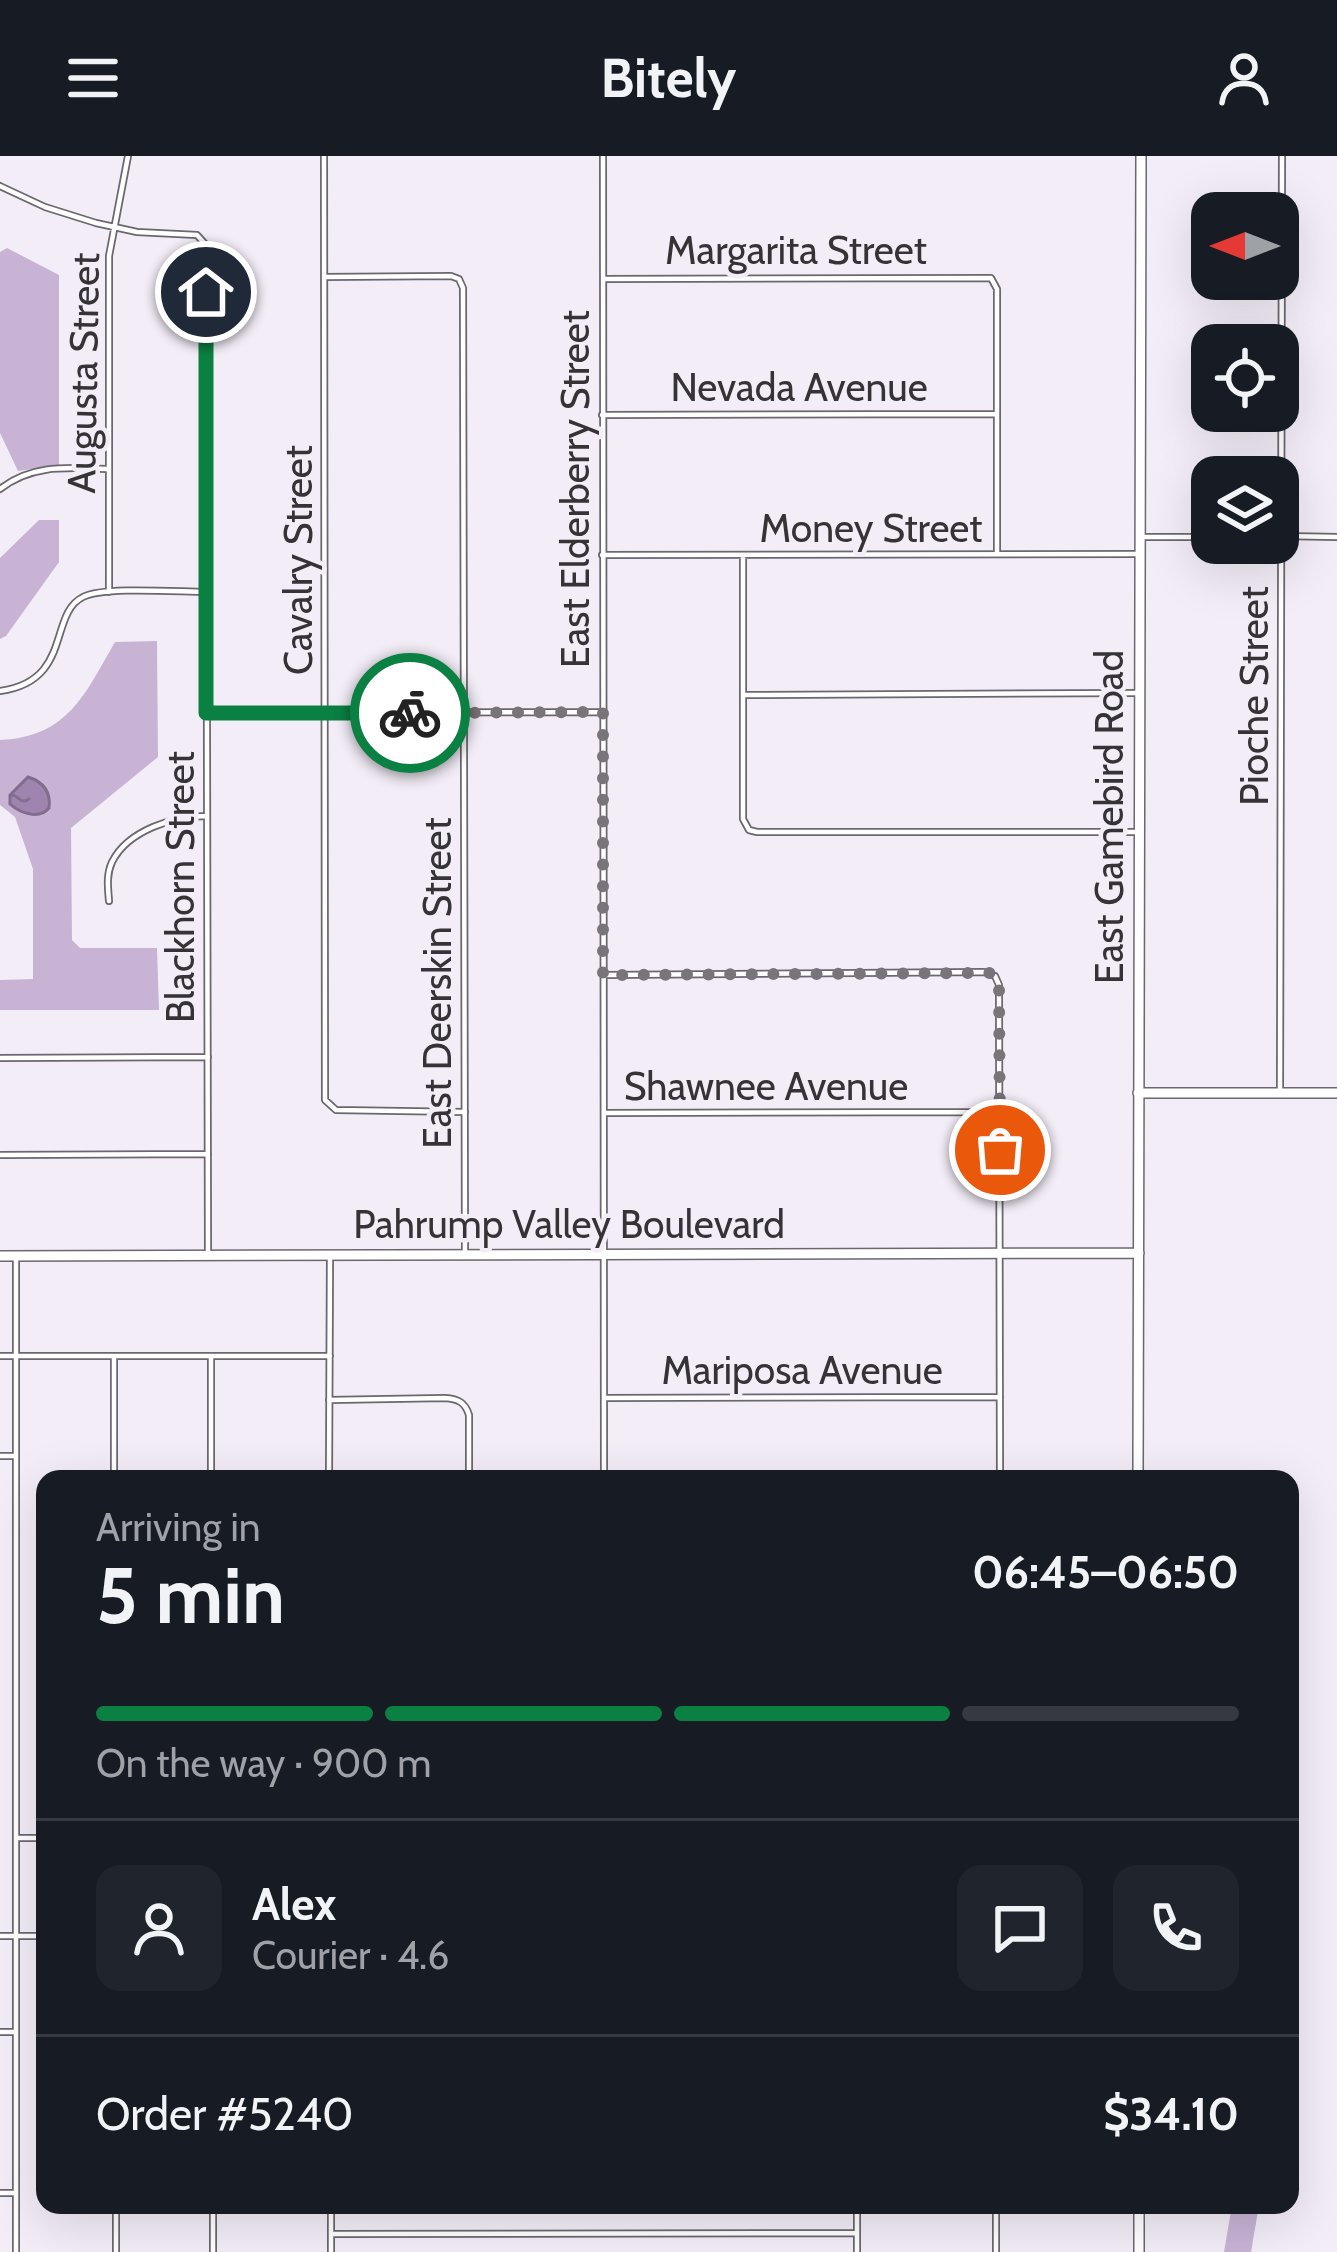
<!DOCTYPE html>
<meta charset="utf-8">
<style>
:root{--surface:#171b24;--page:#20242c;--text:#f1f3f6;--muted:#9ea1a6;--line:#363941;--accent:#0b8043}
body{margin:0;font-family:Cabin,sans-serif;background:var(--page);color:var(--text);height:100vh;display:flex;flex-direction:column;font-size:45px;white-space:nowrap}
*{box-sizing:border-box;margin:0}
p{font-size:39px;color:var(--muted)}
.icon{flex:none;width:66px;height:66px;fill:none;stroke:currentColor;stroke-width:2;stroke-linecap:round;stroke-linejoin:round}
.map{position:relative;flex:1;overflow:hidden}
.panel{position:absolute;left:36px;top:1314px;width:1263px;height:744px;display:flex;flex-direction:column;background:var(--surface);border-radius:24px;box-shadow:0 12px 48px #0002}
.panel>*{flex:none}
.needle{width:78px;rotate:270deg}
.buttons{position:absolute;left:1191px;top:36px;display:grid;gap:24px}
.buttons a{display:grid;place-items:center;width:108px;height:108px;border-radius:24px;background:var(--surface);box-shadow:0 12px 48px #0002;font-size:60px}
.pin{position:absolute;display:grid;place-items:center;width:102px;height:102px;color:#fff;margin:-51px;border:6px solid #fff;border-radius:50%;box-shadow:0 3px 12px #0007}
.courier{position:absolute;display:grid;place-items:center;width:120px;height:120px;margin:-60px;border:9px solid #0b8043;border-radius:50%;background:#fff;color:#222;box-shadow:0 3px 15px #0007}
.headline em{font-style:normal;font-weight:700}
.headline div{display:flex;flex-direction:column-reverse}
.headline{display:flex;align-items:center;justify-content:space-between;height:204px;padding:0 60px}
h1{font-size:78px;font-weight:700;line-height:90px}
.bar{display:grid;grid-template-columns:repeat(4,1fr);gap:18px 12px;align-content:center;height:144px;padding:0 60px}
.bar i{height:15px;border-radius:9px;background:var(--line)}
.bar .active{background:var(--accent)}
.bar p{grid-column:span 4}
.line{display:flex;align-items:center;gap:30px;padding:0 60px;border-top:3px solid var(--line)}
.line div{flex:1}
.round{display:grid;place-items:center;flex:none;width:126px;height:126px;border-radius:24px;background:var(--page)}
header{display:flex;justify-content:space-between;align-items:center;height:156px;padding:0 60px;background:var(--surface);font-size:54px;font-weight:700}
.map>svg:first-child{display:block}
</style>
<header><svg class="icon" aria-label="menu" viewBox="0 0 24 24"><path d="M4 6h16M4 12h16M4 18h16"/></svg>Bitely<svg class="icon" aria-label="person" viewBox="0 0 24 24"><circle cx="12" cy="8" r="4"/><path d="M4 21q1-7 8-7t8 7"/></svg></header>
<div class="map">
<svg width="1337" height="2096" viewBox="0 0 1337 2096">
<defs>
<pattern id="water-ripples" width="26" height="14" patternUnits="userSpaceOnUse" patternTransform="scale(3)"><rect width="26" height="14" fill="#a084b0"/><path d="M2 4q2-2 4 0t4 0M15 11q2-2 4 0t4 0" fill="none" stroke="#836d90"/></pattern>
</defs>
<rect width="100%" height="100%" fill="#f3edf7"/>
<path fill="#c8b3d4" d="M7,92L59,119V309L18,315L0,277V96Z
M39,364H59V406L6,480L0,483V402Z
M157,485L158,601L71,672L72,784L80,792H157L159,854H0V824L33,823V713L15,661L0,649V584C68,581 85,538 115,486Z
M1232,2049H1259L1251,2096H1224Z"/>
<path fill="url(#water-ripples)" stroke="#806c8c" stroke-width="3" d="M28,621C44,626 51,636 49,652C39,664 20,657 10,648V639Z"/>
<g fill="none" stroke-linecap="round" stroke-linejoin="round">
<g stroke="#6c666f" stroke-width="8">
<path id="street" d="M324,0L325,944L336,954L465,956
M603,0L604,1323
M0,30L45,51L96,67L137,76L197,79L206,89L208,1100
M324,121L451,120L459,123L463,132L465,1097
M604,123L991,122L997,133V398
M602,259L997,258
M0,333C33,307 70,312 109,313
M1283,380L1337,381
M1140,381H1212
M602,399L1140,398
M743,399V663L749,674L757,676H1139
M109,436V100L128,0
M0,535C73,525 48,458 83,441C105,430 178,436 206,436
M743,539L1140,537
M206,557L603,556
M109,745C108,732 106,719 112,706C128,674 174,660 206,660
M606,819L984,816L995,820L999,829L1000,1323
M0,902L208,901
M1280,936L1282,0
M604,957L1000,956
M0,999L208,998
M0,1200H330
M114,1201V1323
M604,1242L1000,1241
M329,1244L445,1242C458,1243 465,1246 469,1259V1323
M0,1300H16
M211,1323V1201
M329,1323L330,1101
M16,1682H45
M0,1780H45
M0,1876H16
M0,2037H16
M116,2049V2096
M331,2049V2096
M857,2049V2096
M996,2049V2096
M331,2078L857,2077
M16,2096V1100
M213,2096V2049"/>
</g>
<g stroke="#6c666f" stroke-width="12">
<path id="secondary" d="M1138,937H1337
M0,1100L1139,1097
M1138,1323L1141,0
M1139,2049V2096"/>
</g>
<use href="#street" stroke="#fff" stroke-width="4.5"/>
<use href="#secondary" stroke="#fff" stroke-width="9"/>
</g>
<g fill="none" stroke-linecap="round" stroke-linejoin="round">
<path stroke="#78747a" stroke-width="12" stroke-dasharray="0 21.6" d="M410,557L603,556V819L991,817L999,829L1000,994"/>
<path stroke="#0b8043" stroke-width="15" d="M206,136V557H410"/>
</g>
<g text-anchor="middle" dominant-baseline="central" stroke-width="9" stroke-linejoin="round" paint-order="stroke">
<g font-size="39" fill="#363337" stroke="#f3edf7">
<text x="796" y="94">Margarita Street</text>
<text transform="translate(83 217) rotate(-89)">Augusta Street</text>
<text x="799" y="231">Nevada Avenue</text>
<text transform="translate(575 333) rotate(-90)">East Elderberry Street</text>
<text x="871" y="372">Money Street</text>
<text transform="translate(298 404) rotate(-90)">Cavalry Street</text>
<text transform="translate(1254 540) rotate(-90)">Pioche Street</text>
<text transform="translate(1109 661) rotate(-90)">East Gamebird Road</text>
<text transform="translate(180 731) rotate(-90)">Blackhorn Street</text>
<text transform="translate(437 827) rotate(-90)">East Deerskin Street</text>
<text x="766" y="930">Shawnee Avenue</text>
<text x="569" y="1068">Pahrump Valley Boulevard</text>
<text x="802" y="1214">Mariposa Avenue</text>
</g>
</g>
</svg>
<div class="buttons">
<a><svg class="needle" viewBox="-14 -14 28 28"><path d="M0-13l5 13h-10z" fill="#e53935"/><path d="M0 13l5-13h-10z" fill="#9ea1a6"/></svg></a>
<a><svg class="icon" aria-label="locate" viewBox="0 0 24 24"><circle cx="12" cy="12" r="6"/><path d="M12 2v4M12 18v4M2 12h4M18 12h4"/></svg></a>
<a><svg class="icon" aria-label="layers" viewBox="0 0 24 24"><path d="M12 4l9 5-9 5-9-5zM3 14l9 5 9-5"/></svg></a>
</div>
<div class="pin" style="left:1000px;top:994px;background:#ea580c"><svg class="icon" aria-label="bag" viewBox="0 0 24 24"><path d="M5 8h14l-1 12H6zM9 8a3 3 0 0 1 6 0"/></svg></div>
<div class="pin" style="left:206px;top:136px;background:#1f2937"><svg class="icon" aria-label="home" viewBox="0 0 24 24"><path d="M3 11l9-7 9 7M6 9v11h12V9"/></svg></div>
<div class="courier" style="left:410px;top:557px"><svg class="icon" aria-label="bike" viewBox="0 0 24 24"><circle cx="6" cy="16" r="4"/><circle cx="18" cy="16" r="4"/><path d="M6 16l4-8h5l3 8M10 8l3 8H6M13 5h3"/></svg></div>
<section class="panel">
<div class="headline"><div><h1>5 min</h1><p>Arriving in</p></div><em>06:45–06:50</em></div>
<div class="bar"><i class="active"></i><i class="active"></i><i class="active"></i><i></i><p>On the way · 900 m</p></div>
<div class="line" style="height:216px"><a class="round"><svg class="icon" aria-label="person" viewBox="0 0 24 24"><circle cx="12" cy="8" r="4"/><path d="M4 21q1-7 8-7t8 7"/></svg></a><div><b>Alex</b><p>Courier · 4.6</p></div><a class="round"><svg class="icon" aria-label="chat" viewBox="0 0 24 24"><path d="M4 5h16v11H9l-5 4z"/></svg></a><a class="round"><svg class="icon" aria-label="phone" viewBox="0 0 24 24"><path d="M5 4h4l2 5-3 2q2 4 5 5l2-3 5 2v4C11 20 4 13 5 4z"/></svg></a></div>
<div class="line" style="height:156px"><div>Order #5240</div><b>$34.10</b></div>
</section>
</div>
